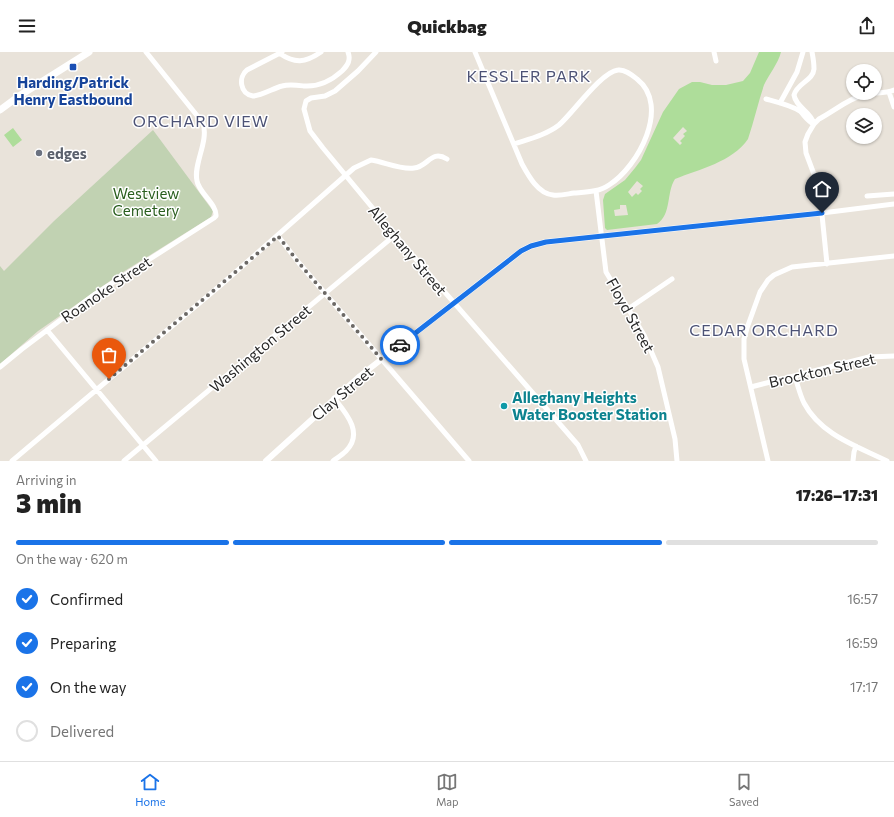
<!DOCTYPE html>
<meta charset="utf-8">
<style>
:root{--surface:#fff;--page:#f2f2f2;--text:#222;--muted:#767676;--line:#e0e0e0;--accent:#1a73e8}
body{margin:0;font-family:Commissioner,sans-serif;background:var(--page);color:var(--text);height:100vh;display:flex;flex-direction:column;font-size:15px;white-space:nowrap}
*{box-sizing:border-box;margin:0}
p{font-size:13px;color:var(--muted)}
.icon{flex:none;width:22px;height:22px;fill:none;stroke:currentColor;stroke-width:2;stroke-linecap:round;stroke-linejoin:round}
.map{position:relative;height:409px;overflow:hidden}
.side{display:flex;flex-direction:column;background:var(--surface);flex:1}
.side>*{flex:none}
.fabs{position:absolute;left:846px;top:12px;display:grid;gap:8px}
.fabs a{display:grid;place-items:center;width:36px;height:36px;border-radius:50%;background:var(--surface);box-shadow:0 1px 3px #0004;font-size:20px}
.pin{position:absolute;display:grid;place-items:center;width:34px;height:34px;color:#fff;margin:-41px -17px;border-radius:50% 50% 50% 0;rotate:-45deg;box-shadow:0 0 4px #0007}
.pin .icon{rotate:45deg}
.courier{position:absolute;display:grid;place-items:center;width:40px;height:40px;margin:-20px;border:3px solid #1a73e8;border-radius:50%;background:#fff;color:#222;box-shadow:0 1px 5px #0007}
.overview em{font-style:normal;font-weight:800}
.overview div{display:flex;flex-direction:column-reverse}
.overview{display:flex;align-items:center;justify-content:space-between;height:68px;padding:0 16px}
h1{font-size:26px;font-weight:800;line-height:30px}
.bar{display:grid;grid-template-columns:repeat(4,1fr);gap:6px 4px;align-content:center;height:48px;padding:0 16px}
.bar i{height:5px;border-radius:3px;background:var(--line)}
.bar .active{background:var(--accent)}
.bar p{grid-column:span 4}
ol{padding:0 16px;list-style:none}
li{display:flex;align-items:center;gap:12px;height:44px}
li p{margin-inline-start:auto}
li .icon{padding:4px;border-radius:50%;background:var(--accent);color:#fff;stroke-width:4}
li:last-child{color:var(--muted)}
li i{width:22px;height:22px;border:2px solid var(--line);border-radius:50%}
header{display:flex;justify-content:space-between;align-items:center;height:52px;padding:0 16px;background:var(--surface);font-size:18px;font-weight:800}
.menu{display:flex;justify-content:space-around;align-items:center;height:56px;border-top:1px solid var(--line);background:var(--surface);font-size:11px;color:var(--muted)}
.menu a{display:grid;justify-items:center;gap:2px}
.menu .active{color:var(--accent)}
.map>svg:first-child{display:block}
</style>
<header><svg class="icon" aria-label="menu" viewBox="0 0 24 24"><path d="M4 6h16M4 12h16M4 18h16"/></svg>Quickbag<svg class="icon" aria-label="share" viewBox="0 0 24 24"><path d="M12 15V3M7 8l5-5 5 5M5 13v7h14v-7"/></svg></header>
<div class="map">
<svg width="894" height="409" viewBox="0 0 894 409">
<rect width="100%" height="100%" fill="#e9e3da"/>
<path fill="#aedd9a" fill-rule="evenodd" d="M759,0H781C778,12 769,22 764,33C758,51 754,69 748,87C732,110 700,117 675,127C666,141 672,162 657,172L607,178L605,176L603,148L605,142L625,128L635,116L641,108L663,60L679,37L692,30H700L712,33H726L743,29L750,21ZM683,75L687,79L683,82L685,84L680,89L682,91L680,93L673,86ZM637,129L643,134L640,137L642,139L638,143L636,141L632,145L628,140ZM620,153H626L628,163L615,164L614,158L620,157Z
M13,76L22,88L13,95L4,83Z"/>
<path fill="#c1d2b2" d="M153,78L213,159L211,165L123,220L38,279L0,312V214L4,219L54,169Z"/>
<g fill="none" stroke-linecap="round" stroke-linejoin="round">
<path stroke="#fff" stroke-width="5" d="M282,0L247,18C238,25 240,42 253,44C261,44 274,36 282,34C289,32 296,33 304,34C319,35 331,29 342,19C348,13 351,8 348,0
M376,0L358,19L335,39L325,44L311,46L306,49L304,57L310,79L323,96L395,183L578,393L586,409
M475,0L522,112C528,123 538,142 553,143C560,144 567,142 574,141C586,140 599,140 609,133C638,115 671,54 637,27C632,23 625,17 618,18C601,20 573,61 559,73C546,83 529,87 514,92
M714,0L716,9
M812,0C813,5 814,12 814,17C813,29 797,31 794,43C796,56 811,59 814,72
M279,1C295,12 305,11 321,0
M889,40L894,55
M766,47C777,50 790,53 800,59C805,64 807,69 814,72
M780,51L797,20L803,0
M596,139L606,220L644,283L658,315L675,387L677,409
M867,144L894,142
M822,161L894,152
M278,184L299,211L469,409
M827,212L820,143L815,125L806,101L805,90L808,82L814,72L819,67C834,59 849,46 866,42C876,40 885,42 894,38
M628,257L672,227
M47,278L156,409
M0,315L22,297L95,242L214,166L216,164C217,152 199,141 197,129C193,112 209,90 203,71L146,0
M795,325C798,334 800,343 804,351C821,383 857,394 887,409
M751,335L869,305L894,304
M12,409L222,232L354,116L371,108C385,110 400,118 414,116C428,115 431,97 447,107
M124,409L395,183
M333,409C337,406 342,403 346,399C364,381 346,361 334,346
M768,409L744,307V287L747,276L760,240L768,228L774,223L792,215L894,204
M853,409L854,400L856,394"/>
<path stroke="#fff" stroke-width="6" d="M266,409L360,324L521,199L531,194L546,190L822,161"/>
<path stroke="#fff" stroke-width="7" d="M0,58L19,44L89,0"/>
</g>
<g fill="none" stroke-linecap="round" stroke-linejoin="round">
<path stroke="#6c6966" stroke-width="4" stroke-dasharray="0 7.2" d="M109,327L278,184L299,211L382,308L400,293"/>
<path stroke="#1a73e8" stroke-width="5" d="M400,293L521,199L531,194L546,190L822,161"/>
</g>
<rect fill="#1a4fb4" stroke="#fff" stroke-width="1.5" x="69" y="11" width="8" height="8" rx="2"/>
<circle fill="#6b7280" stroke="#fff" stroke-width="1.5" cx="39" cy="101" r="4"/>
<circle fill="#0f9aa8" stroke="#fff" stroke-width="1.5" cx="504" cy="354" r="4"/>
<g text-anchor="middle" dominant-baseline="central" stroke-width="3" stroke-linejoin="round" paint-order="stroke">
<g font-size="15" font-weight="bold" fill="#164399" stroke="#fff">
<text x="73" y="30">Harding/Patrick<tspan x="73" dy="17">Henry Eastbound</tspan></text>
</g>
<g font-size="15" font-weight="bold" fill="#5b616d" stroke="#fff" text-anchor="start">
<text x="47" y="101">edges</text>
</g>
<g font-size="15" fill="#295e1e" stroke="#fff">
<text x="146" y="141">Westview<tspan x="146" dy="17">Cemetery</tspan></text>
</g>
<g font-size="15" fill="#282828" stroke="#fff">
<text transform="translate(408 198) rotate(50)">Alleghany Street</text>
<text transform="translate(106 237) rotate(-34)">Roanoke Street</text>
<text transform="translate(631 263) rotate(61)">Floyd Street</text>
<text transform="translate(260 296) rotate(-40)">Washington Street</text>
<text transform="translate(822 318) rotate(-13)">Brockton Street</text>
<text transform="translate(342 341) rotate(-40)">Clay Street</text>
</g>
<g font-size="15" font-weight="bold" fill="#0d838f" stroke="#fff" text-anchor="start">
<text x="512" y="345">Alleghany Heights<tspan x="512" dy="17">Water Booster Station</tspan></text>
</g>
<g font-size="16" letter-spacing="1" fill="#4c5275" stroke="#fff">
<text x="529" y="23">KESSLER PARK</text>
<text x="201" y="68">ORCHARD VIEW</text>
<text x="764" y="277">CEDAR ORCHARD</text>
</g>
</g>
</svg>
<div class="fabs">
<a><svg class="icon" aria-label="locate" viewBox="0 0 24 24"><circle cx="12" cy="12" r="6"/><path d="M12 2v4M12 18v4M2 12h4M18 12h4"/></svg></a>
<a><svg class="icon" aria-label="layers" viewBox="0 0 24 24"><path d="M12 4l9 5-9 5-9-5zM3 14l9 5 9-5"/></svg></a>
</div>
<div class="pin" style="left:109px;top:327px;background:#ea580c"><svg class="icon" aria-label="bag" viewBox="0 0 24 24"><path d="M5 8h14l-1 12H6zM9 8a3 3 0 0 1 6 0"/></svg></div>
<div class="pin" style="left:822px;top:161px;background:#1f2937"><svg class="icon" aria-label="home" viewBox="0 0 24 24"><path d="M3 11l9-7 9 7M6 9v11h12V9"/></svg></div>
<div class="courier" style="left:400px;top:293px"><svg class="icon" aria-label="car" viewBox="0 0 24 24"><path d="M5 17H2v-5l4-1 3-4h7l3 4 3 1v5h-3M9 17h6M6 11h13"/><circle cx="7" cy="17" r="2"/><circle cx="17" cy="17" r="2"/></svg></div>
</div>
<section class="side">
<div class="overview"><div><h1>3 min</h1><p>Arriving in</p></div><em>17:26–17:31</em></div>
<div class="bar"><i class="active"></i><i class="active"></i><i class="active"></i><i></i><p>On the way · 620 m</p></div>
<ol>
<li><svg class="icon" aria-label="check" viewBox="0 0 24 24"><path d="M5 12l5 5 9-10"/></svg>Confirmed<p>16:57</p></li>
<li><svg class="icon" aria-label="check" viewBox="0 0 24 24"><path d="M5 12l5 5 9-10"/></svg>Preparing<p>16:59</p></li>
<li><svg class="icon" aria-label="check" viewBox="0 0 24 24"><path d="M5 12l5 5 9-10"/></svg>On the way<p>17:17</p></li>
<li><i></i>Delivered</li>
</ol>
</section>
<nav class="menu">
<a class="active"><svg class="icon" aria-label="home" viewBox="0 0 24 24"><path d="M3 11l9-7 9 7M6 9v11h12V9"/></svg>Home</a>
<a><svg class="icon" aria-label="map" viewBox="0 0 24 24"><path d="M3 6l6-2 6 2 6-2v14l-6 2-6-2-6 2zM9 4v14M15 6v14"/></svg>Map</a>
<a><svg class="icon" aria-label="saved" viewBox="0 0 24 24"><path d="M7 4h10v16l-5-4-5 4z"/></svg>Saved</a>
</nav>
